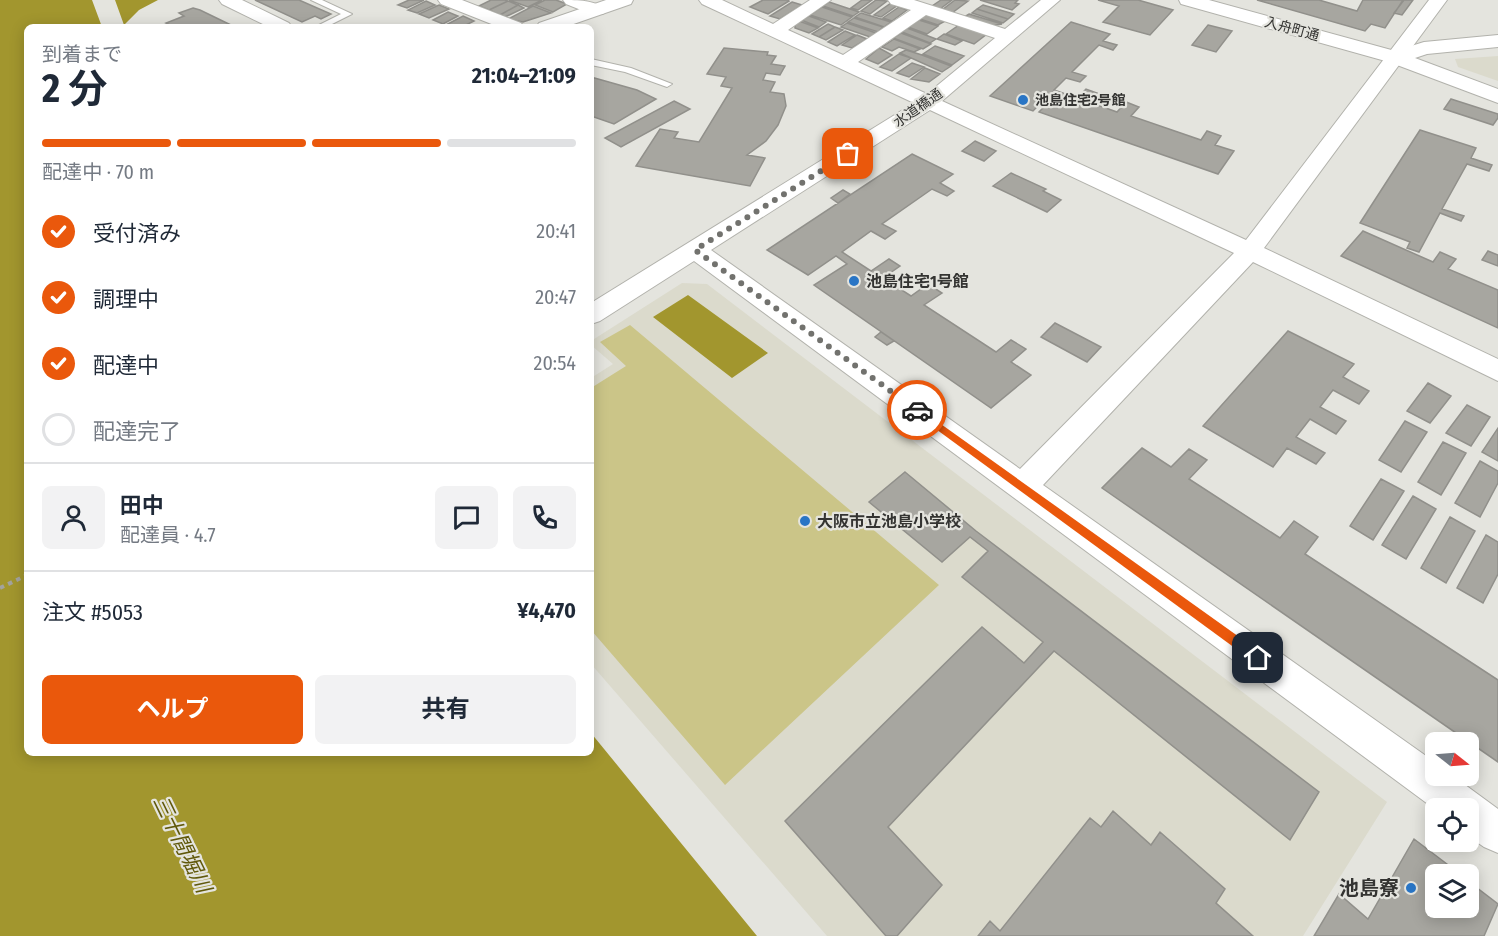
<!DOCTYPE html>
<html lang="ja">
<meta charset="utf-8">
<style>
:root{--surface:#fff;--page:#f2f2f3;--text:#1f2937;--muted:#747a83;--line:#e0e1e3;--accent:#ea580c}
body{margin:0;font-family:"Fira Sans Condensed","Noto Sans JP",sans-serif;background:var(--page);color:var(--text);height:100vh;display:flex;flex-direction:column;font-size:22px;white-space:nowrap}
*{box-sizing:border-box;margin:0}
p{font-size:20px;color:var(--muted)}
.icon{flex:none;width:33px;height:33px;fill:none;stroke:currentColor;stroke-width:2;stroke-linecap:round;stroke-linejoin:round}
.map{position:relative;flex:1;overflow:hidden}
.sheet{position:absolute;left:24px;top:24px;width:570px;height:732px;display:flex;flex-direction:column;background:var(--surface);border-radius:9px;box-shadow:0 3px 15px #0003}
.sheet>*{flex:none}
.needle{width:39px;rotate:107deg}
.fabs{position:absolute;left:1425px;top:732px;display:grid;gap:12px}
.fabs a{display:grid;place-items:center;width:54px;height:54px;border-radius:9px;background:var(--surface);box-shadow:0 3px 15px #0003;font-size:30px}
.pin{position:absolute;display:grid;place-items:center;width:51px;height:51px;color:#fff;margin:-26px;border-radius:12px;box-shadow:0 3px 9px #0006}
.courier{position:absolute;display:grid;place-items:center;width:60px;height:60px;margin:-30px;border:4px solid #ea580c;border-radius:50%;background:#fff;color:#222;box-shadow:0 2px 8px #0007}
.headline em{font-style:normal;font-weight:700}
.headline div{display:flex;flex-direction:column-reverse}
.headline{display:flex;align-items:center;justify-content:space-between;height:102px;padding:0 18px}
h1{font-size:39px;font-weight:700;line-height:45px}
.bar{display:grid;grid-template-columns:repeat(4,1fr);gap:9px 6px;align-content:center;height:72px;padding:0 18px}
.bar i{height:8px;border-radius:4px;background:var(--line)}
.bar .active{background:var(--accent)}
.bar p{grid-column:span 4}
.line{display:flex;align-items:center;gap:15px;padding:0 18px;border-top:2px solid var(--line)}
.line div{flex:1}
.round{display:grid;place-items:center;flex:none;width:63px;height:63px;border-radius:9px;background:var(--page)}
ol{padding:0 18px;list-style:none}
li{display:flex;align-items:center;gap:18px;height:66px}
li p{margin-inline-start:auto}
li .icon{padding:6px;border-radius:50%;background:var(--accent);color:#fff;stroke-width:4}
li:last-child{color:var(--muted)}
li i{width:33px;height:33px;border:3px solid var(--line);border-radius:50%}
.button{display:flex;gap:12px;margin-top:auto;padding:12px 18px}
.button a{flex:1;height:69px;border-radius:9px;background:var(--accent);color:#fff;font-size:24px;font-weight:700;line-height:69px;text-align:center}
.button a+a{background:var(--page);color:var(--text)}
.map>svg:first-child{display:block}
</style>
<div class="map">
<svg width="1498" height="936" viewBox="0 0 1498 936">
<rect width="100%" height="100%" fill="#e4e4de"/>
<path fill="#dbdacc" d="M1498,56V81L1458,67L1455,59Z
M682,283L707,284L1387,802L1303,936H827L591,664V378L613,364L591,345V341Z"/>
<path fill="#cbc588" d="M630,325L939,585L725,785L591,630V388L626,366L600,342Z"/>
<path fill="#a2962e" d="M0,0H92L102,27H27V753H591V733L757,936H0Z
M115,0H158L139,10L124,25Z
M688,295L768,353L732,378L653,317Z"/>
<path fill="#a7a6a0" stroke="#91908b" stroke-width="1.5" d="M255,0H299L331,14L321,19L315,16L302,22Z
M409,0H424L407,8L398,5Z
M491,0H505L508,1L489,10L479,6Z
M509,0H542L528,7Z
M545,0H556L567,4L553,12L535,5Z
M763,0H788L789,1L768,14L750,7Z
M862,0H872L858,10L851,8Z
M876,0L887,1L870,14L861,11Z
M941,0H952L940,9L932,6Z
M955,0L968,1L952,13L942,10Z
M980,0H1018L1015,3L1019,4L1012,10Z
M1098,0H1138L1173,10L1150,35L1103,22L1119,6Z
M1257,0H1319L1357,11L1363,0H1403L1385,28L1371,24L1365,31Z
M1404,0H1413L1402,15L1394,13Z
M426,1L435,5L417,13L408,10Z
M508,1L518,5L500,15L489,10Z
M792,2L802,5L780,19L770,16Z
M829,2L859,12L853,16L823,6Z
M891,3L898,5L881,17L874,15Z
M439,5L449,9L429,18L419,14Z
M518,5L524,8L505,17L500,15Z
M983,5L1014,14L1008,19L977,9Z
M533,6L551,13L523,22L508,19Z
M822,7L852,17L841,25L810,15Z
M899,7L907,10L892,21L883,18Z
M193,8L200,10L235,27H174L166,23L184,16L179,13Z
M977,9L1008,19L1003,23L972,13Z
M448,12L458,16L443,24L433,20Z
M861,13L891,22L884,27L855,17Z
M969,14L1002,24L991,26L964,17Z
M926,15L947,20L938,25L920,19Z
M463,16L474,21L462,27L444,26Z
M809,16L826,22L819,27L801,20Z
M854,18L883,27L878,32L848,22Z
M919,20L938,26L927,34L908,27Z
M799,21L818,28L809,33L795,28V23Z
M1071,22L1110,34L1103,41L1117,45L1113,50L1099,45L1072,72L1086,76L1080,82L1066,78L1054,90L1077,98L1086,89L1097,93L1089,102L1117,112L1126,102L1139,107L1131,116L1201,140L1207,131L1221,136L1215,145L1234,151L1218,174L1039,112L1056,95L1051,93L1033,111L990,96Z
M847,23L876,33L870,37L841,27Z
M828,24L835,27L819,37L812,34Z
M959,25L987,34L974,44L946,34Z
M1208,25L1232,31L1216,52L1192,45Z
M835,27L843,30L826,40L819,37Z
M907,28L936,39L930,43L902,32Z
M845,31L855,35L837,46L828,42Z
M901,33L931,44L923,49L893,38Z
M944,34L962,41L955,45L937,39Z
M857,35L867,39L852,48L842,45Z
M894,39L920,49L914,52L899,47L892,51L882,47Z
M935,46L964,56L952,65L923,54Z
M724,48L768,52L767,55L776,56L771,64L785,66L780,75L766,73L763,80L775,82L770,92L784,94L786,106L778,125L766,141L747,155L765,158L750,186L636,166L660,129L678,132L674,138L699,142L732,88L721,86L726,77L707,74Z
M879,48L892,55L878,64L866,59Z
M906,50L922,55L951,66L942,72L900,53Z
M899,54L911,58L892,71L880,67Z
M912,63L924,67L909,77L897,73Z
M925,68L940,74L929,82L911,79Z
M591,77L637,90L656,99L614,124L591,116Z
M1451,99L1498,114V118L1493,125L1444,109Z
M674,101L690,109L621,147L605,138Z
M1420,130L1476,148L1471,158L1492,165L1489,171L1467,164L1442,209L1464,216L1461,221L1440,213L1419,252L1407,248L1410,242L1360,223Z
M975,141L996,151L984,161L962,151Z
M912,154L953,174L940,183L954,191L947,196L932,189L882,224L896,231L885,239L871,231L842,252L871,271L889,259L900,266L883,278L911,296L928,284L942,293L924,305L996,352L1011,340L1026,349L1011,362L1031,375L991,408L814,285L847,264L836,256L808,275L767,250Z
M1011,173L1046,189L1043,191L1061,200L1047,212L993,186Z
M843,190L850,194L838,203L831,198Z
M1363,231L1433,262L1440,252L1456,259L1448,269L1498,290V328L1341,256Z
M1488,251L1498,255V266L1482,260Z
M1055,323L1101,347L1087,362L1041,337Z
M1288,331L1354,364L1343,377L1369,391L1359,404L1333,390L1320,407L1346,421L1336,434L1310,419L1296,437L1325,453L1316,464L1287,448L1273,467L1203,426Z
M881,332L894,341L887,345L875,337Z
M1428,383L1451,396L1430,423L1407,411Z
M1467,405L1490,417L1471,446L1446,433Z
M1405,421L1427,432L1401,472L1379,460Z
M1498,428V461L1482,452Z
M1443,442L1466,453L1441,495L1418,482Z
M1142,448L1171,467L1189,449L1207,460L1189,479L1280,538L1294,521L1318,537L1305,554L1498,680V762L1102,488Z
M1480,461L1498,471V483L1480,517L1455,503Z
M905,472L976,531L1319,792L1290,840L1054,651L888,827L942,885L897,936H886L785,821L982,627L1024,663L1043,642L962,577L988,551L970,537L942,562L869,502Z
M1381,479L1404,491L1373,540L1350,526Z
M1413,496L1436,509L1406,559L1382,545Z
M1450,517L1475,531L1446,583L1421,568Z
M1486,535L1498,542V574L1483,603L1457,588Z
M1113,811L1151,845L1160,832L1225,889L1216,903L1253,936H978L990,921L1000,931L1090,818L1101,827Z
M1414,839L1460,874H1436V908H1468V881L1498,904L1484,936H1314L1339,894L1368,919Z"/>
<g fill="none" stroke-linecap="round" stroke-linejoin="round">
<g stroke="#b2b2ac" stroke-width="2">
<path id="lane" d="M311,0H322L352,14L326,27H315L341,14Z
M591,59L631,68L672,84L667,87L625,72L591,65Z"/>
</g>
<g stroke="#b2b2ac" stroke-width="2">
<path id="street" d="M219,0H242L289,23L292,27H269L222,4Z
M438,0H462L521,23L524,27H499L441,4Z
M563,0C577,0 596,0 606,10L603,14H591L566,4Z
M699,0H722L773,24L810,0H831L788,30L843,55L911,10L891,4L888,0H914L1005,29L1041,0H1060L942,101L1246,240L1429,0H1447L1264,248L1498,359V381L1253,262L1043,485L1436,763V776H1453L1498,809V853L1484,847L1468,836V808H1436V810L694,261L600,321L591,324V303L914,103L702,4ZM926,15L995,38L927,94L858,62ZM930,110L1234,253L1020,469L711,250Z"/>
</g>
<g stroke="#b2b2ac" stroke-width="2">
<path id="secondary" d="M606,0H633L631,4L565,27H536L539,23Z
M1179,0H1209L1395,51L1424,42L1498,35V47L1427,54L1415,58L1498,89V103L1389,62L1181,4Z"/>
</g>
<path stroke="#a3a39e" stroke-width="4" stroke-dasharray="4.5 4.5" stroke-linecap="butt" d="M0,588L27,575"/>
<use href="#lane" fill="#fff" fill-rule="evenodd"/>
<use href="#street" fill="#fff" fill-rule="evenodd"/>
<use href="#secondary" fill="#fff" fill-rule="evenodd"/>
</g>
<path fill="#ea580c" d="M917,407L1263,654V662H1254L914,413V408Z"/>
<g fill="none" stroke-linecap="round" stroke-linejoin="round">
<path stroke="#72726e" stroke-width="6" stroke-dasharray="0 10.8" d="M848,154L695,250L917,410"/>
</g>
<g fill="#2975c5" stroke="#e4e4de" stroke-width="2">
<circle cx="1023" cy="100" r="6"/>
<circle cx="854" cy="281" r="6"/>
<circle cx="805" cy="521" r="6"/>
<circle cx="1411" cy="888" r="6"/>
</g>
<g text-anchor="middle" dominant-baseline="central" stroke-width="4.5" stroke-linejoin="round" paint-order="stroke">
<g font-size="14" fill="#343432" stroke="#e4e4de">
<text transform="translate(1292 29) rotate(15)">入舟町通</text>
<text transform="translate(918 108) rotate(-35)">水道橋通</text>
</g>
<g font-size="14" font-weight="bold" fill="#343432" stroke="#e4e4de" text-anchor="start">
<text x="1035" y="100">池島住宅2号館</text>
</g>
<g font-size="16" font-weight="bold" fill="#343432" stroke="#e4e4de" text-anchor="start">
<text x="866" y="281">池島住宅1号館</text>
<text x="817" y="521">大阪市立池島小学校</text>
</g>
<g font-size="20" font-weight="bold" fill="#343432" stroke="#e4e4de" text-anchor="end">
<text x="1399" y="888">池島寮</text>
</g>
<g font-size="21" font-style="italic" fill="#60580a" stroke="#e4e4de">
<text transform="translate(182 844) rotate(64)">三十間堀川</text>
</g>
</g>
</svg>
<div class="fabs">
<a><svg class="needle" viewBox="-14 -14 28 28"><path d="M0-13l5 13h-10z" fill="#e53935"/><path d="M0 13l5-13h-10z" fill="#747a83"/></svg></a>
<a><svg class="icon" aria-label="locate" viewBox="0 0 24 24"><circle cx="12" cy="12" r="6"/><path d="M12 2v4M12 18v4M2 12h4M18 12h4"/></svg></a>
<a><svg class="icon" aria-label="layers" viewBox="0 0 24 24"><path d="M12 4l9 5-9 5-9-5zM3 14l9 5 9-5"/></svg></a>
</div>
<div class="pin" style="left:848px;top:154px;background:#ea580c"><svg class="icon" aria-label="bag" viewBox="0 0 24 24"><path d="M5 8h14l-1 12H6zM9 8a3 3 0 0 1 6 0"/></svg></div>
<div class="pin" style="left:1258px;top:658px;background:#1f2937"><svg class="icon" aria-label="home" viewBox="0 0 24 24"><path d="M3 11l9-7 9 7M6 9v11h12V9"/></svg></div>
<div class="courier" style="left:917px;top:410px"><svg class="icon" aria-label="car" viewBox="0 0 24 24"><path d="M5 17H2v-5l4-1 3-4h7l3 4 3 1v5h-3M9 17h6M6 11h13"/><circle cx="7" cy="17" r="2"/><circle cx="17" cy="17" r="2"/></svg></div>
<section class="sheet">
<div class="headline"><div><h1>2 分</h1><p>到着まで</p></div><em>21:04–21:09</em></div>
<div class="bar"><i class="active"></i><i class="active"></i><i class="active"></i><i></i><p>配達中 · 70 m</p></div>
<ol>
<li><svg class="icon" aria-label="check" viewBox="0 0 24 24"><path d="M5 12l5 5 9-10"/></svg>受付済み<p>20:41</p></li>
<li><svg class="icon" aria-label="check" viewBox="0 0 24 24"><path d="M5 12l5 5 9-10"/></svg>調理中<p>20:47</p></li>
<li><svg class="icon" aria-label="check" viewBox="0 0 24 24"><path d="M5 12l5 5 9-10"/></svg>配達中<p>20:54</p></li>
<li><i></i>配達完了</li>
</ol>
<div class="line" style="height:108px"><a class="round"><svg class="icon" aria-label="person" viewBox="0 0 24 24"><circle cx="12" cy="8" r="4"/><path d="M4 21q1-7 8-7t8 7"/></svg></a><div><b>田中</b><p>配達員 · 4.7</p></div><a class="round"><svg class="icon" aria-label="chat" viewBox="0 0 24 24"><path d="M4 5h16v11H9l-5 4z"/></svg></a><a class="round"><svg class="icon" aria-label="phone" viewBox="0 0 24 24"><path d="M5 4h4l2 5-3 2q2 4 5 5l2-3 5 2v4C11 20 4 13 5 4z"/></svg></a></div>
<div class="line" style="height:78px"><div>注文 #5053</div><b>¥4,470</b></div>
<div class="button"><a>ヘルプ</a><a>共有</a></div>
</section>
</div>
